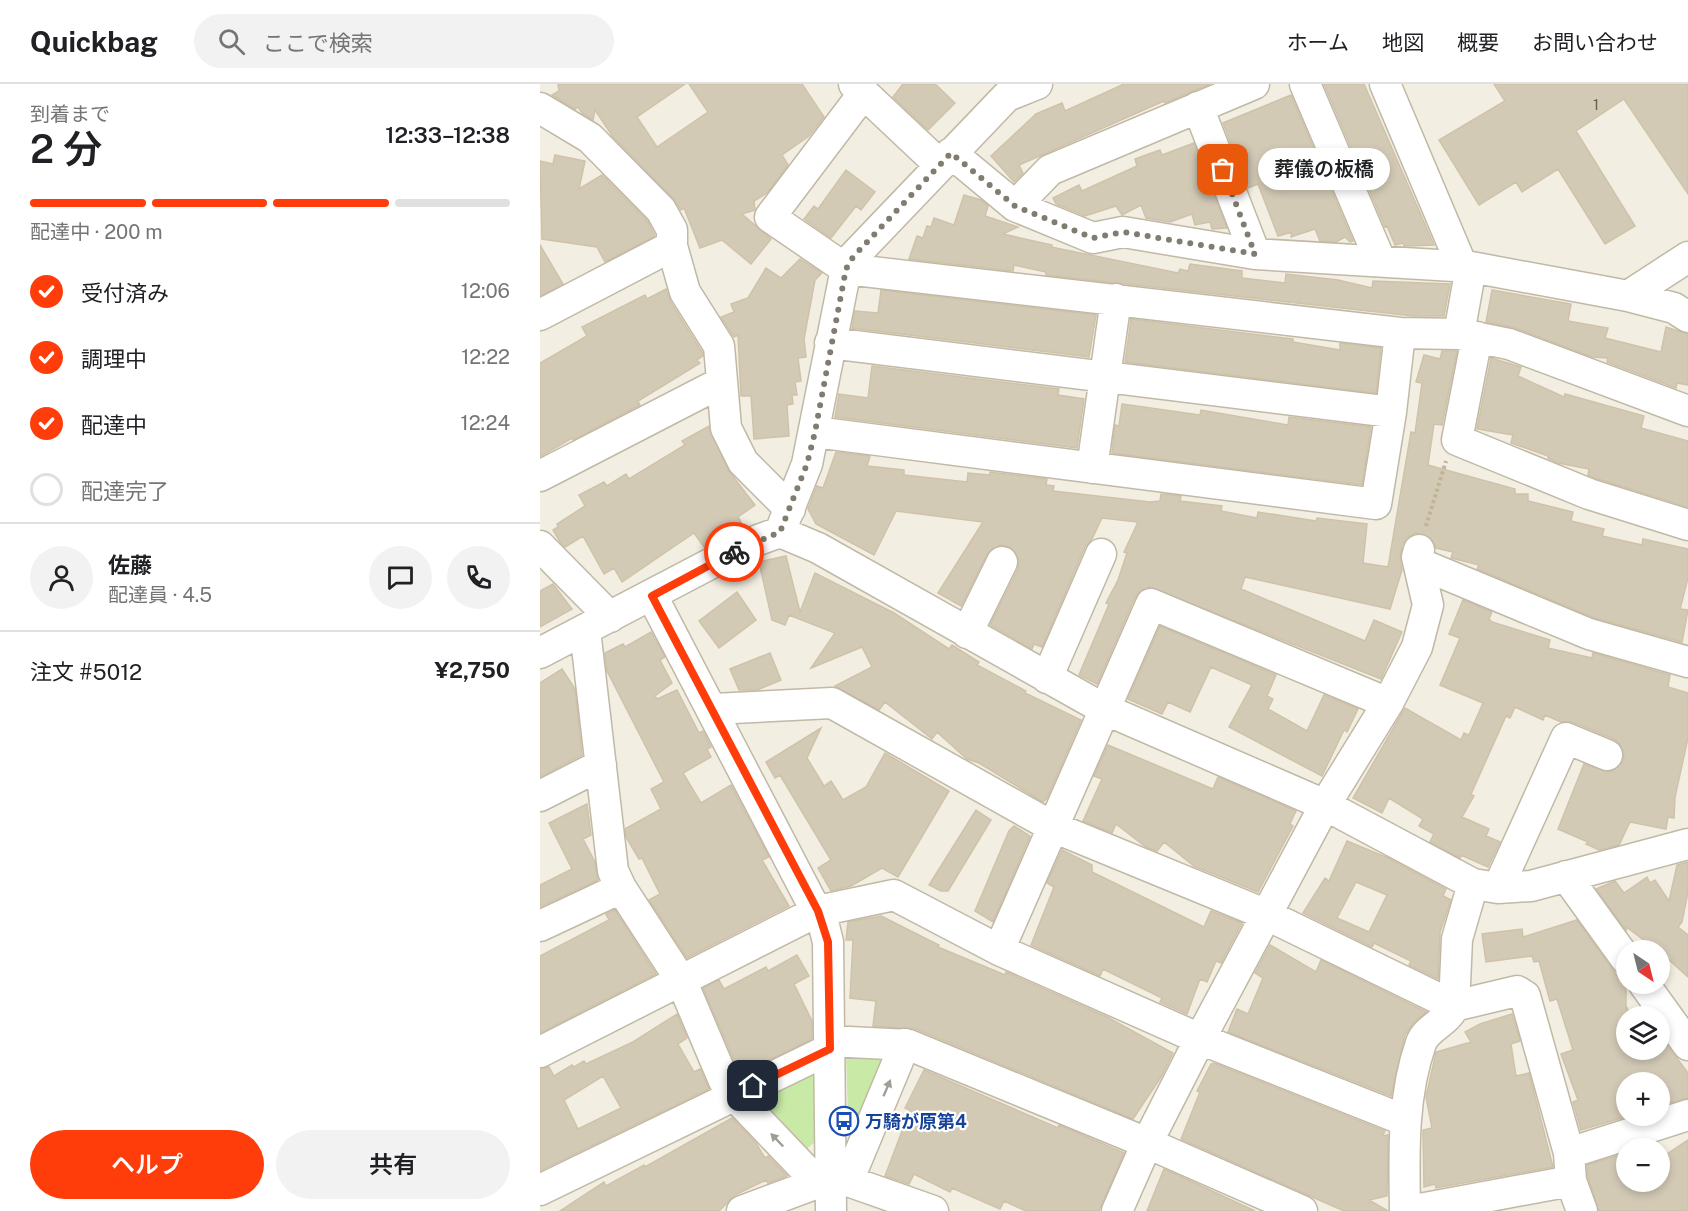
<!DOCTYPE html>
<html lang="ja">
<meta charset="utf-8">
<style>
:root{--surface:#fff;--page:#f2f2f2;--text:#202124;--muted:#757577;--line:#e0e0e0;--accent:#ff3d0b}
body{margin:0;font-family:"Public Sans","Noto Sans JP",sans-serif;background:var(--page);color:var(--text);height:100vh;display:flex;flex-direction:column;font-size:22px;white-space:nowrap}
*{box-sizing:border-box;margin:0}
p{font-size:20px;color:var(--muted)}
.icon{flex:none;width:33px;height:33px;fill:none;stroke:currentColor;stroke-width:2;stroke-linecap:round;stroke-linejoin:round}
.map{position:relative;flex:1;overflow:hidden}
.sheet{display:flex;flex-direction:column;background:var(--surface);width:540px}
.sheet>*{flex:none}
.needle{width:39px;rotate:145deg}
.tools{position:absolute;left:1076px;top:856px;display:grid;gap:12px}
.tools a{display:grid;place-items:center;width:54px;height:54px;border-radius:50%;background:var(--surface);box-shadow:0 3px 9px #0003;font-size:30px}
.pin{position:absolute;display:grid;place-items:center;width:51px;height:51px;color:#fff;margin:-26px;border-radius:12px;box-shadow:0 3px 9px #0006}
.courier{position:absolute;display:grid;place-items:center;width:60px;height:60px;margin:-30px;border:4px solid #ff3d0b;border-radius:50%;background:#fff;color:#222;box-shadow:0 2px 8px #0007}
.bubble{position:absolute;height:42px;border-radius:21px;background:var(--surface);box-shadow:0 3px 9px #0003;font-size:20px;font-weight:600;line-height:42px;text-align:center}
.headline em{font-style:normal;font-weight:600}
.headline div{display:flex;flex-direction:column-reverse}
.headline{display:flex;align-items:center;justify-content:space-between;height:102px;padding:0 30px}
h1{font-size:39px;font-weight:600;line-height:45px}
.bar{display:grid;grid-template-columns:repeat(4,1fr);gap:9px 6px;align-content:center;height:72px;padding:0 30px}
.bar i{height:8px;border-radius:4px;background:var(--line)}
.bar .selected{background:var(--accent)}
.bar p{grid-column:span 4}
.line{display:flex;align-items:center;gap:15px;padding:0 30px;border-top:2px solid var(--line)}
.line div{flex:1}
.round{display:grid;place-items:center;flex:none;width:63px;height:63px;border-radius:32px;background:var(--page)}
ol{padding:0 30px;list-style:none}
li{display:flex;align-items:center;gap:18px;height:66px}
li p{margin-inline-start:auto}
li .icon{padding:6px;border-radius:50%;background:var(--accent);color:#fff;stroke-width:4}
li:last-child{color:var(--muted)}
li i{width:33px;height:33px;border:3px solid var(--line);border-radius:50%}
.cta{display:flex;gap:12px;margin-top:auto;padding:12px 30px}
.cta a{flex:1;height:69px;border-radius:36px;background:var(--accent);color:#fff;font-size:24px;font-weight:600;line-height:69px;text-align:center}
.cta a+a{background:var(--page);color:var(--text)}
header{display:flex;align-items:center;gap:36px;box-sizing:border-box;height:84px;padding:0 30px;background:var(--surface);border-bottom:2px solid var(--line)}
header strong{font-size:28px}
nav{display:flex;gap:33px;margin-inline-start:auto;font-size:21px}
.search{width:420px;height:54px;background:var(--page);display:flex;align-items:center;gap:15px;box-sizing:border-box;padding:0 21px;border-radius:33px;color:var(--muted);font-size:22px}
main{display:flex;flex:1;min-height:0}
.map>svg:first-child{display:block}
</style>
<header>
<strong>Quickbag</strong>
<div class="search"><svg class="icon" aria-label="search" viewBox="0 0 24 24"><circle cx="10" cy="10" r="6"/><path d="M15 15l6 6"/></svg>ここで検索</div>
<nav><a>ホーム</a><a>地図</a><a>概要</a><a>お問い合わせ</a></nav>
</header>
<main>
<section class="sheet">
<div class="headline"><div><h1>2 分</h1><p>到着まで</p></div><em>12:33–12:38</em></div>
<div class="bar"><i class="selected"></i><i class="selected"></i><i class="selected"></i><i></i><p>配達中 · 200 m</p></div>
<ol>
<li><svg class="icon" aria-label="check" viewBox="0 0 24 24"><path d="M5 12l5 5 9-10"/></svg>受付済み<p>12:06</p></li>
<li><svg class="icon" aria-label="check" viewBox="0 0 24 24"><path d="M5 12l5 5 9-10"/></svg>調理中<p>12:22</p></li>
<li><svg class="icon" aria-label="check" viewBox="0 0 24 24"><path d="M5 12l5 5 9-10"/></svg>配達中<p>12:24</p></li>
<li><i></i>配達完了</li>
</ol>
<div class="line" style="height:108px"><a class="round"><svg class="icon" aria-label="person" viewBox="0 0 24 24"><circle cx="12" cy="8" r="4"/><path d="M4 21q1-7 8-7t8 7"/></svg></a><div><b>佐藤</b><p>配達員 · 4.5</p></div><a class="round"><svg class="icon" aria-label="chat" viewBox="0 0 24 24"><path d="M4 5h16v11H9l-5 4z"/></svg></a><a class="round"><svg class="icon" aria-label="phone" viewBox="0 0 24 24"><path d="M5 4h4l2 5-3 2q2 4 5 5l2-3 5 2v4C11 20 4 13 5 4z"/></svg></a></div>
<div class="line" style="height:78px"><div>注文 #5012</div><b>¥2,750</b></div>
<div class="cta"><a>ヘルプ</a><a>共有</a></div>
</section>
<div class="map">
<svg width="1148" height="1127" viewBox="0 0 1148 1127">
<rect width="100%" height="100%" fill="#f2eee1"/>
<path fill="#c8eaa6" d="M347,968L309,1057L306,972Z
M276,983L277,1056L262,1069L209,1019Z"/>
<path fill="#d3cab6" stroke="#cfc2a9" stroke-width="1.5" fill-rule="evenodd" d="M18,0H145L97,33L117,63L168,28L149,0H262L284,33L269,52L242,71L248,81L227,109L214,117L215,126L202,130L231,155L211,180L182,156L160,164L144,124L141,126L133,114L73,53L55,26L53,36L42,29L38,23L35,25L12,11L19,7Z
M363,0H395L415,19L388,46L353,13Z
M584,0H670L625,19L624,17L479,81L483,89L474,98L451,72L496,30L522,19L525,27Z
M784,0H824L894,161L864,162L863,159L855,161L847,142L845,143Z
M954,0H1148V110L1084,15L1036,47L1095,142L1065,160L1018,85L982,108L976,98L939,121L899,56L965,17Z
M751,11L813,157L810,158L805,153L796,158L780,157L775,145L751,153L752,148L738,152L718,100L708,104L683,39Z
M654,59L687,144L672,145L670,138L655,141L652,130L630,138L606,134L601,121L582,131L576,122L545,132L516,120L513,114L539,101L542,107L597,82L595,75L620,66L622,71Z
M15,71L45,77L39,105L62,91L107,136L115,152L65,178L57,163L2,155L0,77L13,80Z
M306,86L335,108L321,126L316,122L291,154L264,135L274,122L278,125Z
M424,111L441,116L448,122L445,132L478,143L463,150L512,161L511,163L638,189L640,185L648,187L650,180L702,187V194L745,199L746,190L798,196L832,204L833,197L910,200L904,232H873L506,191V188L474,181L473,187L369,175L377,152L383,154L387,142L391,143L394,134L414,141Z
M0,161L23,200L0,212Z
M260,175L282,189L275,196L264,255L266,273L258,274L261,297L255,298L257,311H252L253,320L247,321L249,352L214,355L211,312H201L198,251L194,253L181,233L194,228L191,220L208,214L226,184L241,194Z
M126,205L130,217L162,268L163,272L157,276L160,279L98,317L100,321L33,356L32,354L0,373V279L47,252L42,243L105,211L107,215Z
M341,206L556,231L549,273L312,244L315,227L338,229Z
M952,206L1031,220L1028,237L1068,244L1065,254L1121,268L1126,243L1148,250V301L1137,299L1136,304L1067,278L1068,274L1052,273L975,244L946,238Z
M591,235L753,255V258L800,266V259L841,264L836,309L585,278Z
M902,267H917L902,341L894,340L888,381L975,405V410H988V417L1033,428L1031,437L1064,445L1062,452L1102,461L1103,455L1148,465V494L1140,525L1148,526L1142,558L1055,534L937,485L939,481L911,474L913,468L896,464L891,454L875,449L867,453L862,461L860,476L862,486L850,525L705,493L701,505L825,557L834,536L862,548L841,595L609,503L601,506L595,513L557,600L539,591L569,520L566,519L578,496L587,469L584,468L598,438L562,434L552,455L545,463L502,563L494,560L492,565L450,541L478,485L479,476L470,463L460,461L447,470L421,522L398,509L443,438L356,427L334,471L276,440L268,425L277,402L283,404L296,368L330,372L327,382L364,386V391L427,398L428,389L450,391V388L507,395L506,401L514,402L513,407L610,418L620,417L621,410L641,412L640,417L682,422L681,427L717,434L718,428L776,437L777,434L827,440L823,479L848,483L871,348L875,349L882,299L876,298L884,271L900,275Z
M951,274L981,283L978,292L1024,313L1025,310L1104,332L1101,344L1148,357V423L1055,394L1048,391L1049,385L1018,379L1008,374V372L971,359L973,351L937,345Z
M332,282L519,305L518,311L544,315L537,364L295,333L299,310L328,314Z
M582,320L660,331L661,326L748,341L749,333L831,343L822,401L572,369L575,341L579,342Z
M169,342L188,386L215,421L198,433L201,438L164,463L154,449L82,498L74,484L64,490L43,452L25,463L20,458L13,446L18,443L17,440L45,422L39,411L64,398L67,402L86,390L89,395L145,361L142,357Z
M246,472L260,528L275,489L354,529L409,565L412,561L439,578L437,581L486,607L485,609L541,636L507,714L503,718L439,679L427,675L397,648L392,655L345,618L339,626L295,602L332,583L322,563L271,584L295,549L249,531L245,541L232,536L219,478Z
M13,500L32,525L0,543V507Z
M197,508L216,536L179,564L159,537Z
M923,516L952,528L949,535L952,538L1010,556L1008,564L1052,574L1053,569L1130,591L1128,603L1148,609V654L1135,713L1134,734L1128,733L1126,745L1090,738L1079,761L1059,766L1046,760L1048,758L1018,745L1044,680L1070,688L1083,678L1084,668L1080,660L1074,655L1033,638H1021L1005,631L1003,636L975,623L970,634L966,632L931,710L934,712L922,733L949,745L946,752L960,758L948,783L921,771L920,774L890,758L894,750L879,742L883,735L849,714L842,729L813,714L865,624L921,656L924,649L929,651L943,619L900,601L920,554L909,550Z
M620,542L736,591L727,612L733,615L728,625L767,647L784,611L818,625L807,648L804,646L782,692L689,643L712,601L671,583L650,628L628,618L622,630L588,615Z
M111,548L125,573L120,576L132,599L115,612L117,615L137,606L159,649L163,647L171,663L167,665L171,673L143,689L161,719L191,701L229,773L222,776L249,822L147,874L109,816L120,810L102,774L99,775L86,753L85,745L121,725L111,705L124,698L67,587L65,569L83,560L85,563Z
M230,569L241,596L217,606H199L190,585Z
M22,585L35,605L42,671L0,693V599Z
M281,644L267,674L284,702L291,697L303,716L326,703L345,669L409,707L358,793L342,784L311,802L291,807L278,784L291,776L240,691L235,694L226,678Z
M568,661L673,705L678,693L756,727L750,740L753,742L718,808L654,782L624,758L617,767L606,763L576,740L572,749L543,737L562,695L554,692Z
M47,720L51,751L43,755L55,778L58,796L0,823V801L32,785L9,739Z
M436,726L451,736L408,807H401L389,801Z
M474,742L490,752L453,838L435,827L469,747Z
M807,757L848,774L906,805L903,812L911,816L900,848L898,895L869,881L871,877L834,859L832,863L763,829L785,794L789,797ZM816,798L847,811L829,848L797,834Z
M522,766L552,781V788L664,843L671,827L702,839L681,879L676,877L667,898L660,895L647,930L620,918L622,914L563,885L560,892L491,861L514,803L507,799Z
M1148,778V808L1142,838L1138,843L1148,851V893L1119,867L1086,843V846L1056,805L1075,797L1084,809L1107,793L1110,799L1115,796L1129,817L1137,781Z
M75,826L116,890L0,949V872L69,836L66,830Z
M341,832L399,861L398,863L465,891L466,888L567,933L633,969L621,993L593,1035L376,945L333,942L336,917L310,914L313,856H306L308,838Z
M1037,836L1080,896L1086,894V926L1087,924L1091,933H1086V966H1119V950L1148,989V1014L1119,1022V999H1086V1032H1088L1041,1046L1033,1018L1038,1016L1021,970L1033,966L1017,915L1010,917L999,877L994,878L992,872L946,878L942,850L982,845L983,853Z
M730,861L776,888L781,876L886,928L874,938L865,951L851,1012L688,948L697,925L708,930L723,894L715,889Z
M257,871L269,892L254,900L272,937V955L200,990L163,904L179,896L184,905L226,883L228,887Z
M137,930L147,954L138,960L154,988L160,985L169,1005L0,1087V985L9,983L14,992L32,981L34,983L44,977L46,980L93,958ZM63,992L81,1024L38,1045L24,1016Z
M972,930L980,957L971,960L976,992L989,989L1013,1083L896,1104L895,1100L884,1103L883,1046L892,1044L886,1013L896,968L931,958L925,948L940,940Z
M674,979L845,1047L842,1052L848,1051L847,1112L829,1116L848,1127H804L641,1055L660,1008L657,1007L671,980Z
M384,986L518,1044L519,1041L584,1069L559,1127H486L464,1117L460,1125L412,1104L410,1108L374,1090L369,1100L345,1092L370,1026L365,1024Z
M192,1034L216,1059L225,1074L228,1072L247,1092L228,1099L226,1096L195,1111L179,1127H20L64,1098L66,1102L104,1081L105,1083Z
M1148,1056V1127H1059L1048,1093L1047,1081L1086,1069V1098H1119V1067L1121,1074Z
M624,1085L642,1093L715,1127H607Z"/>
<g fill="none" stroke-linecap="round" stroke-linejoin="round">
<g stroke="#c0b9a6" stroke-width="33">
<path id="minor" d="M314,0L400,81
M765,0L840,176
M845,0L922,182
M323,10L230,133L306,185L860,249L919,250L969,260L1148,327
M658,23L715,170
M0,24L50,54L121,126L132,146V162L145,208L179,262L186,344L203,378L250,425
M411,69L475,122L553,154L583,148L715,170L931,183L1088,212L1134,224L1148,233
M475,122L510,86L714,0
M1088,212L1148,173
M0,231L132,162
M919,250L931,183
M937,253L917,356L1049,410L1148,441
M290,259L851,328
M275,348L836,420L851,328L860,249
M552,384L576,215
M0,392L182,298
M240,448L267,380L306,185L313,173L467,12L497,0
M0,462L70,533
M881,480L1049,550L1148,578
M112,512L284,842L288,858L291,1127
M45,546L73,787L81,804L142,898L184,997L194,1011L277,1098
M427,549L462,478
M0,569L210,459L240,448L278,464L564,625L785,721L933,800L958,804L991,802L1148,760
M507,594L561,470
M173,625L292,619L513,743L727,831L914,922L977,907L985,912L1029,1069
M0,712L61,681
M1026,792L1086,875
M958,804L1026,654L1067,671
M0,842L81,804
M459,866L611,520L848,619
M1104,900L1148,961
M289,957L369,961L607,1059L762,1127
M0,968L278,827L354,811L459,866L660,955L864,1036
M308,1097L365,960
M0,1106L290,965
M202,1127L291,1094L308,1097L393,1127
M577,1127L607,1059L660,955L785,721L848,619L877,563L888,521L877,473L879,466
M865,1127C864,1070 862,1013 881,959C886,944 908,938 914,922L917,855L933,800
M869,1127L1031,1097
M1042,1127L1031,1097L1029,1069L1148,1031"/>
</g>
<path stroke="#c1b394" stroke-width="4" stroke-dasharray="3 3" stroke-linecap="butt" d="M886,442L906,377"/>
<use href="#minor" stroke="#fff" stroke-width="30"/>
</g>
<defs><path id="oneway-solid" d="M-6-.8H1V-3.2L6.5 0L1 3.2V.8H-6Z" transform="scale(1.5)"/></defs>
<g fill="#a19e98">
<use href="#oneway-solid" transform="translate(347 1004) rotate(-67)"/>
<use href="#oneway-solid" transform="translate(237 1056) rotate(-134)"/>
</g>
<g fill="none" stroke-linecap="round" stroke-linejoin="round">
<path stroke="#807c6f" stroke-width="6" stroke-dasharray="0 10.8" d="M194,468L240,448L267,380L275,348L306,185L313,173L411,69L475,122L553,154L583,148L715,170L683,86"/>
<path stroke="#ff3d0b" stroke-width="8" d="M194,468L112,512L278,827L288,858L290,965L213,1002"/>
</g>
<defs>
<g id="bus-ring" transform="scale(1.5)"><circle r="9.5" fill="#fff" stroke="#1a4fb4" stroke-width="1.5"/><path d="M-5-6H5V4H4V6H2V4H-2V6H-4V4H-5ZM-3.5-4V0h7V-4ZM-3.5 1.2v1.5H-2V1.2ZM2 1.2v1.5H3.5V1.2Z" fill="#1a4fb4"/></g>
</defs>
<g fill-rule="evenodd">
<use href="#bus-ring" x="304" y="1037"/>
</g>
<g text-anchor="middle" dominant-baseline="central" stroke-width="4.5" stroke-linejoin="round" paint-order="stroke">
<g font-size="15" fill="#676153">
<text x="1056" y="20">1</text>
</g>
<g font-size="18" font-weight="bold" fill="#164399" stroke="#fff" text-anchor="start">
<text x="325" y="1037">万騎が原第4</text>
</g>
</g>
</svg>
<div class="tools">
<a><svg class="needle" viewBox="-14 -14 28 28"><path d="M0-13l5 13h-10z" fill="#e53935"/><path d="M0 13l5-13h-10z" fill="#757577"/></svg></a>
<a><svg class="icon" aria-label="layers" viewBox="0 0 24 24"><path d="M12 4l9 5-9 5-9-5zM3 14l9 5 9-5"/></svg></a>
<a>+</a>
<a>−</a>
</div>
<div class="pin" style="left:683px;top:86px;background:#ea580c"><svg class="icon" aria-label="bag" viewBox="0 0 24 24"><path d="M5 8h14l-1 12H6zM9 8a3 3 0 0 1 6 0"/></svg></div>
<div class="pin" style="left:213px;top:1002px;background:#1f2937"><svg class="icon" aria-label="home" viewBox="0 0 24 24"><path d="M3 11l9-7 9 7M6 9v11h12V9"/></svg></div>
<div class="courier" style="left:194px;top:468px"><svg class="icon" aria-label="bike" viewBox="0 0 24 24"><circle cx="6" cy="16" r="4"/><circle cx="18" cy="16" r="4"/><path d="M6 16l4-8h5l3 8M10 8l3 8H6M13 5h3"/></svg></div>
<div class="bubble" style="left:718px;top:64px;width:132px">葬儀の板橋</div>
</div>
</main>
